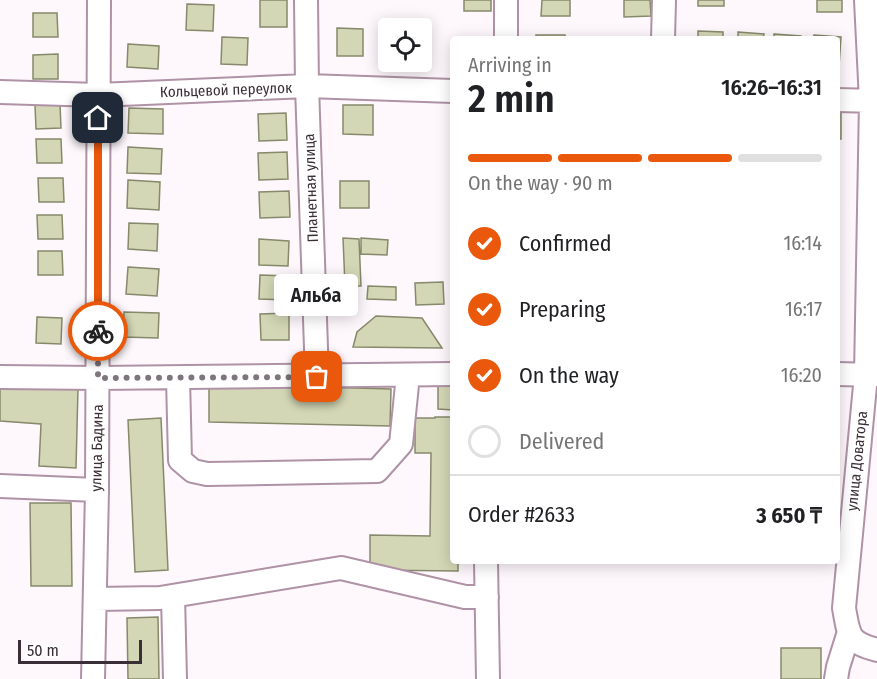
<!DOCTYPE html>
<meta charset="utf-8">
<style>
:root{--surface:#fff;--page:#f2f2f2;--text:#202124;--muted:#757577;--line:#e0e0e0;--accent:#ea580c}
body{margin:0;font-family:"Fira Sans Condensed",sans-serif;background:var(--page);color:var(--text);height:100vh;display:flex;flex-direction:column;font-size:22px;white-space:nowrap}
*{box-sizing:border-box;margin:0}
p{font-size:20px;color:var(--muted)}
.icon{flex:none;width:33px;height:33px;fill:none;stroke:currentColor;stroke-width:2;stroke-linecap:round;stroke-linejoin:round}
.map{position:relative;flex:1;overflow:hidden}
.panel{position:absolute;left:450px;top:36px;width:390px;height:528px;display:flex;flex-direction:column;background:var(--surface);border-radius:6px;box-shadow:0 3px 15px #0003}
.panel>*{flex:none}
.buttons{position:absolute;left:378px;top:18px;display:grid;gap:12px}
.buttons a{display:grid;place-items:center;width:54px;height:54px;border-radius:6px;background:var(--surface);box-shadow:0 3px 15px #0003;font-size:30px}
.scale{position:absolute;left:18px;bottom:15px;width:124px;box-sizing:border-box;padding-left:6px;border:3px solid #3a2f37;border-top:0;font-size:16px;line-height:21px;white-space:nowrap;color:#3a2f37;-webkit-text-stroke:4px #fff;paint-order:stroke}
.pin{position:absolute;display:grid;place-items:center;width:51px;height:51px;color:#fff;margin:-26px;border-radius:12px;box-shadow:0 3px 9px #0006}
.courier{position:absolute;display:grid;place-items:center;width:60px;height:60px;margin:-30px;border:4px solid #ea580c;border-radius:50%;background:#fff;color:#222;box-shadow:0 2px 8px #0007}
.bubble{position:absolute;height:42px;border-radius:6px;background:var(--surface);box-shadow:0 3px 15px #0003;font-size:20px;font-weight:600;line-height:42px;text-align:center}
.headline em{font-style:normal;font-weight:600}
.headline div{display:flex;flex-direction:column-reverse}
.headline{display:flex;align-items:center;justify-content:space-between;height:102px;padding:0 18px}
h1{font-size:39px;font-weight:600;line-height:45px}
.bar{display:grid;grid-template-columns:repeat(4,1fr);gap:9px 6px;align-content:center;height:72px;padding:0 18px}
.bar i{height:8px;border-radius:4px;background:var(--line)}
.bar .selected{background:var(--accent)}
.bar p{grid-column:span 4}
.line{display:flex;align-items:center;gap:15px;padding:0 18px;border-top:2px solid var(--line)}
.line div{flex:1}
ol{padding:0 18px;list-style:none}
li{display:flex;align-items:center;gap:18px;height:66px}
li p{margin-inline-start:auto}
li .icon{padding:6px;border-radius:50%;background:var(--accent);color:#fff;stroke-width:4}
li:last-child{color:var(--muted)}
li i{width:33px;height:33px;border:3px solid var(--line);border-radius:50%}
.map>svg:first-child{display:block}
</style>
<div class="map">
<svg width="877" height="679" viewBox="0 0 877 679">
<rect width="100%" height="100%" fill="#fef8fc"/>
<path fill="#d3d7b5" stroke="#86896b" stroke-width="1.5" d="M260,0H287V27H260Z
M464,0H491V11H464Z
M542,0H570V16H541Z
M624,0H650L651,16L624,17Z
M698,0H724V6H698Z
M817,0H842V12H817Z
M187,4L214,5L213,31L186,30Z
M33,13H57L58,37H33Z
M337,28L363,29V56H337Z
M698,31L723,32V39H698Z
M738,32L764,34L763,39H738Z
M774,34L801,36V39H774Z
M536,35H565V39H536Z
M814,35L841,37L839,66H837V39H813Z
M222,37L248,38L247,65L221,64Z
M623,37H651V39H623Z
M128,44L159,46L158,69L127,67Z
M58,54V79H33V55Z
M60,104L61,128L36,129L35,105Z
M343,105H373V135L343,134Z
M129,108L163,109V134L128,133Z
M837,110H841V139H837Z
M286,113L287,140L259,141L258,114Z
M36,139H61L62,163H37Z
M128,147L162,149L161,174L127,173Z
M287,152L288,179L259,180L258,153Z
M38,178H63L64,202H39Z
M128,180L160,182L159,210L127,208Z
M340,181H369V208H340Z
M289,191L290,217L260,218L259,192Z
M37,215H62L63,239H38Z
M129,223L158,224L157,251L128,249Z
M343,238L359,239L361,286H345Z
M361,238L388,240L387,255L361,254Z
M259,239L289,241L288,266L259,265Z
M38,251H62L63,275H38Z
M128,267L159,269L157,296L126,294Z
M260,275L289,276L288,300L259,299Z
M443,282L444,304L416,305L415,283Z
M368,286L396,287V300L367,299Z
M124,312L159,313L158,338L123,337Z
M289,313V340H261L260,314Z
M376,316L422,318L442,348L353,347L357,332Z
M37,317L62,318L61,344L36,343Z
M438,382H453V410L438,409Z
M0,384L78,388L76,468L39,466L41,424L0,421Z
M209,384L391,389L390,426L209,422Z
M435,417H453V561H458V571L370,570V535L430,536L431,453H415V418H435Z
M161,418L168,570L135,572L128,420Z
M30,503H71L72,586H31Z
M158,617L159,679H128L127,618Z
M781,648H821V679H781Z"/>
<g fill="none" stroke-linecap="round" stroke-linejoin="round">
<g stroke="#af92a6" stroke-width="26">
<path id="minor" d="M306,0L307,86L317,377
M866,0L871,101L866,375L844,608C849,636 848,642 877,650
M506,39V0
M663,39L664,0
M0,92L98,95L307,86L453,91
M837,100L877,101
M837,374L877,375
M0,377L98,378L453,374
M178,378L180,460L193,471L207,474L377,471L401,444L408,375
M0,486L97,490
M486,561L488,679
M173,596L175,679
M95,599L160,598L341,568L465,597H487
M93,679L97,490L99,0
M836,679L838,667L848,635"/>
</g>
<use href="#minor" stroke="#fff" stroke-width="22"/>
</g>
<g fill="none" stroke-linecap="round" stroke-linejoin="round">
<path stroke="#7f757c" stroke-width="6" stroke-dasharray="0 10.8" d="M98,331V378L317,377"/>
<path stroke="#ea580c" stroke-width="8" d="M98,331V118"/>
</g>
<g text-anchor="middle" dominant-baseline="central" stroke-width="5" stroke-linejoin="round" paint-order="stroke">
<g font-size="15" fill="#3a2f37" stroke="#fff">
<text transform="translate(226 90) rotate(-2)">Кольцевой переулок</text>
<text transform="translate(311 188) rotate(-92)">Планетная улица</text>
<text transform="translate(97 448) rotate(-89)">улица Бадина</text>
<text transform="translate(857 461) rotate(-84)">улица Доватора</text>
</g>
</g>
</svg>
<div class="buttons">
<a><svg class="icon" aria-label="locate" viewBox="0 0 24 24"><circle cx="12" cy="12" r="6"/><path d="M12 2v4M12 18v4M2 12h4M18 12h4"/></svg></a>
</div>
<div class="scale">50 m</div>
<div class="pin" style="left:317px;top:377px;background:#ea580c"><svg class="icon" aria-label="bag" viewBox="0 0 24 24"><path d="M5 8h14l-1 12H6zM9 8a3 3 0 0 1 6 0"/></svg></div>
<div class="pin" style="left:98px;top:118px;background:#1f2937"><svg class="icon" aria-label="home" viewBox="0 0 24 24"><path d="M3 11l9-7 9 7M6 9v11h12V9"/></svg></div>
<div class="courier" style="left:98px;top:331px"><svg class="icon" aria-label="bike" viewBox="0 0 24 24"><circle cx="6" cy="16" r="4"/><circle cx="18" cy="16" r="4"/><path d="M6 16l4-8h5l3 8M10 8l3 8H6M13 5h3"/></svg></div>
<div class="bubble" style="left:274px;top:274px;width:84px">Альба</div>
<section class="panel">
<div class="headline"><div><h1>2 min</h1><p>Arriving in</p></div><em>16:26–16:31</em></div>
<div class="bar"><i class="selected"></i><i class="selected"></i><i class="selected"></i><i></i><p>On the way · 90 m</p></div>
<ol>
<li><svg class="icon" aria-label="check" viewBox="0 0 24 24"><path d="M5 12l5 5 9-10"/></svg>Confirmed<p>16:14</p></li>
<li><svg class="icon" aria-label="check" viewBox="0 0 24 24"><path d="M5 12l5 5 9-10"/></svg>Preparing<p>16:17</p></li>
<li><svg class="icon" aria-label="check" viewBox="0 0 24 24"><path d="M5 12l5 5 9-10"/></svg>On the way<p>16:20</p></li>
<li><i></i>Delivered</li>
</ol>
<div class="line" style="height:78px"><div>Order #2633</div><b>3 650 ₸</b></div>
</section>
</div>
